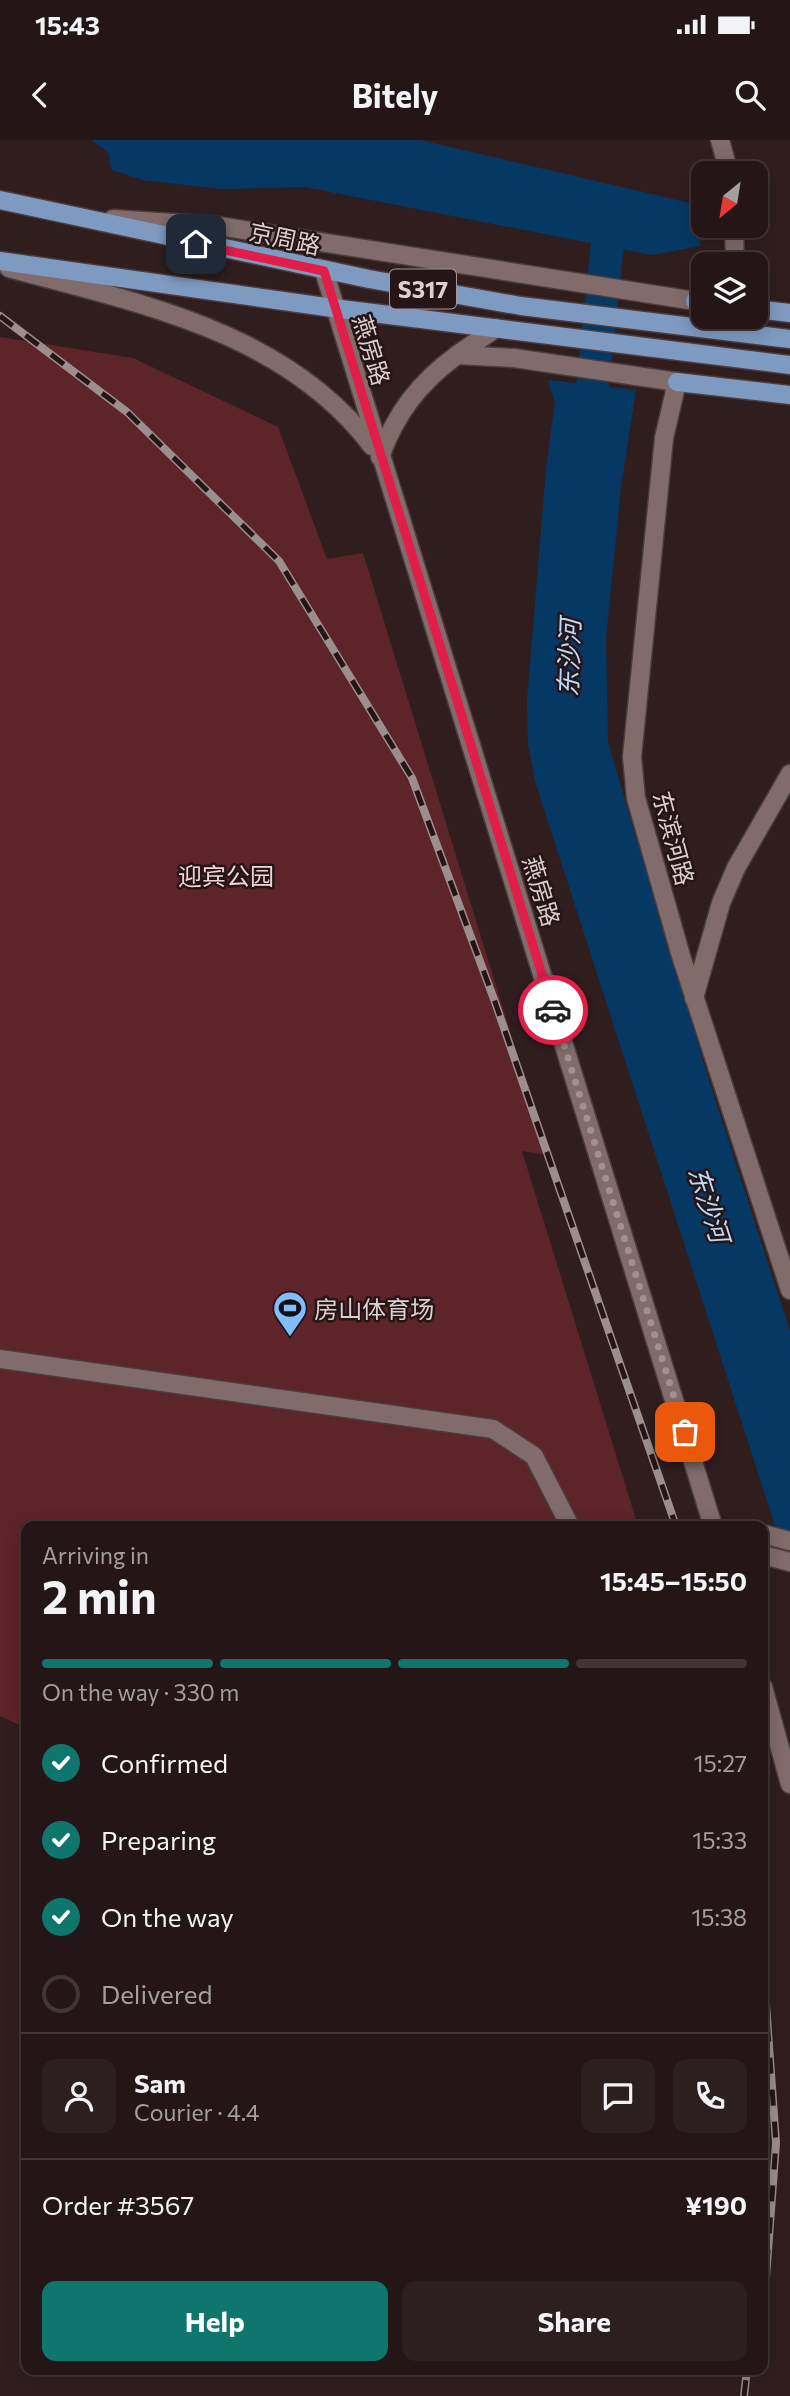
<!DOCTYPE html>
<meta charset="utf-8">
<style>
:root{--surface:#241617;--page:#2c1f20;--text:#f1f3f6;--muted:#a39fa1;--line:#413536;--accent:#0f766e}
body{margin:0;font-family:Commissioner,"Noto Sans SC",sans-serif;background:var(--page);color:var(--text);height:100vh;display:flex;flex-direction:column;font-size:26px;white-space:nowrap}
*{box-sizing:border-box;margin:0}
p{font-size:23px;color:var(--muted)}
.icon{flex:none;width:38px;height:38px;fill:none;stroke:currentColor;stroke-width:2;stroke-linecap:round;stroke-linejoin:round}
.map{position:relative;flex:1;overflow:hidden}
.panel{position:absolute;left:21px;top:1381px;width:747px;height:854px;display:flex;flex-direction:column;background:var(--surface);border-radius:14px;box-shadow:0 4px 18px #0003,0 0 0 2px var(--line)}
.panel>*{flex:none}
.needle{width:46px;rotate:210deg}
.buttons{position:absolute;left:691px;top:21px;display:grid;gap:14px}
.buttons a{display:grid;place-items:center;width:77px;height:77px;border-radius:14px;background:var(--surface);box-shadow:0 4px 18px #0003,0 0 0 2px var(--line);font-size:35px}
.pin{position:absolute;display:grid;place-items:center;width:60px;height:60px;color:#fff;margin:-30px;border-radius:14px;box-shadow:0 4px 10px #0006}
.courier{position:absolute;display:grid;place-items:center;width:70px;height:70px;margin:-35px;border:5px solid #e11d48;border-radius:50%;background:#fff;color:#222;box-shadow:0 2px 9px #0007}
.overview em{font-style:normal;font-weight:700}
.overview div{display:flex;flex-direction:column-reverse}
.overview{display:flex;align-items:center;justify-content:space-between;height:119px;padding:0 21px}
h1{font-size:46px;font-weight:700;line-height:52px}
.bar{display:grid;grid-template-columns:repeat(4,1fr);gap:10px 7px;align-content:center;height:84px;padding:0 21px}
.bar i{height:9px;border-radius:5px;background:var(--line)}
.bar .selected{background:var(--accent)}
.bar p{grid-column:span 4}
.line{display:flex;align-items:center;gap:18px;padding:0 21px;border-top:2px solid var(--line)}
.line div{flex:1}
.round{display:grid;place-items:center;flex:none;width:74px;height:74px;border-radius:14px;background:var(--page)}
ol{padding:0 21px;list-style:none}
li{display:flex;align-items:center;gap:21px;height:77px}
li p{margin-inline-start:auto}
li .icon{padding:7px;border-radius:50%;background:var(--accent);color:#fff;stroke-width:4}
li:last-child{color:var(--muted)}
li i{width:38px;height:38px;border:4px solid var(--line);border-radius:50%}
.primary-button{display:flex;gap:14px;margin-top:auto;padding:14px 21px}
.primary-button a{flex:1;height:80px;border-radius:14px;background:var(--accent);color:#fff;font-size:28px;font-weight:700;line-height:80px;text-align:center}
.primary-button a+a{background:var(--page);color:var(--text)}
.status{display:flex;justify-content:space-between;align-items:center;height:49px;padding:0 35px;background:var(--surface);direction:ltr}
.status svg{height:19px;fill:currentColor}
header{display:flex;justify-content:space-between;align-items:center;height:91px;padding:0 21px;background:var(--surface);font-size:32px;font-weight:700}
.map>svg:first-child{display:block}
</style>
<div class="status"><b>15:43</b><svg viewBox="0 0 49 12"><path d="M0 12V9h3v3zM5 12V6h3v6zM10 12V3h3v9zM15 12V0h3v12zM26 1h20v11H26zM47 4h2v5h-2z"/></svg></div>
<header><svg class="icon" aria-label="back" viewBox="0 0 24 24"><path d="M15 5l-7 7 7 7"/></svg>Bitely<svg class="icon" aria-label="search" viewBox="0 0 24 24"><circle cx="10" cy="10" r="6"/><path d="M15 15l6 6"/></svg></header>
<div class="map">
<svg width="790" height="2256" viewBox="0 0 790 2256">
<rect width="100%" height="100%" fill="#301e1f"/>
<path fill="#5d242a" d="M0,197L133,218L278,287L327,419L363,413L548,1015L522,1011L638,1386H26V1588L0,1576Z"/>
<path fill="#053964" d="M91,0H420L703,66L700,106L652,115L305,47L221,49L143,40L112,30L108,12Z
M548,240L636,250L621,347L606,498L608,603L712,950L790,1191V1432L535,641L528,604L527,561L546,329L555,262Z"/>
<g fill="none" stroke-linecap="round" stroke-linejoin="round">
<path stroke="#053964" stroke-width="33" d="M588,290L610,79L593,75"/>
<g stroke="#4b3c3d" stroke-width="21">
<path id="street" d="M720,0L729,33
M734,86L735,124
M677,242L664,298L632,617L636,658L681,816L790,1150
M694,858L721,763L736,728L790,634
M0,1219L493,1289L534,1316L570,1386"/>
</g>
<g stroke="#4b3c3d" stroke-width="21">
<path id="secondary" d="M113,79L219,86L695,161
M9,128C141,164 286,192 372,306
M324,131L713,1386
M457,215L496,188
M380,317C396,273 419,243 457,215L514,218L677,242
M763,1394L790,1401
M763,1415L790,1422
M763,1547L790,1644"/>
</g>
<g stroke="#4b3c3d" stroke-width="21">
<path id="primary" d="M0,60L369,139L521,166L790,199
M0,121L333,168L790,225
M695,161L704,162
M756,169L790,173
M677,242L790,255"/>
</g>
<use href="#street" stroke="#816b6b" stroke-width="18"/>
<use href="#secondary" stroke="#816b6b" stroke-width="18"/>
<use href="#primary" stroke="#7e9ac0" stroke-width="18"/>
<g stroke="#9c8d8e" stroke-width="8">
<path id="rail" d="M0,176L127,272L279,421L412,638L495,862L676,1386
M763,1822L776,2003L763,2178
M744,2256L747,2230"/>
</g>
<use href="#rail" stroke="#261516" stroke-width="5" stroke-dasharray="16" stroke-linecap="butt"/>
</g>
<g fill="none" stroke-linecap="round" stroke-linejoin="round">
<path stroke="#a09192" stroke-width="7" stroke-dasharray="0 12.6" d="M553,870L685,1292"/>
<path stroke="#e11d48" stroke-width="9" d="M196,104L324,131L553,870"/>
</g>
<defs>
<g id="stadium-pin" transform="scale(1.75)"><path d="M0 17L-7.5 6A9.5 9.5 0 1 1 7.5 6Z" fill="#81bdfa" stroke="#261516"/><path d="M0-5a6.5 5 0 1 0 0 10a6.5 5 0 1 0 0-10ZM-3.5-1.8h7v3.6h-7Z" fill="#111"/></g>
</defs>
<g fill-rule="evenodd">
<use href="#stadium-pin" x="290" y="1168"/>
</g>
<g text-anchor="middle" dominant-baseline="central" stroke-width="5" stroke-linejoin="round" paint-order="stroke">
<rect fill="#261516" stroke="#a59798" stroke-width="2" x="390" y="129.5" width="66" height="39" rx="5"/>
<g font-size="23" font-weight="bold" fill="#dccfd0">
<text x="423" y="149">S317</text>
</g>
<g font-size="24" fill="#dccfd0" stroke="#261516">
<text transform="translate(285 98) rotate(12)">京周路</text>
<text transform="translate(372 210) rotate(73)">燕房路</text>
<text transform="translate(674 698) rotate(75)">东滨河路</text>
<text transform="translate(542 751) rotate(73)">燕房路</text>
</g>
<g font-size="24" fill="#efd5d6" stroke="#261516">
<text x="226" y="735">迎宾公园</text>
</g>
<g font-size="24" fill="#dccfd0" stroke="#261516" text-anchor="start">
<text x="314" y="1168">房山体育场</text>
</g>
<g font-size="26" font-style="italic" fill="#badafb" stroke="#261516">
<text transform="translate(568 518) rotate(-88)">东沙河</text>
<text transform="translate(710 1064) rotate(72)">东沙河</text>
</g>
</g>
</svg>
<div class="buttons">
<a><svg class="needle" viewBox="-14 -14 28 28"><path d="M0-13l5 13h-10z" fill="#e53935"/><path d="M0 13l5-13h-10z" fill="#a39fa1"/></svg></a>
<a><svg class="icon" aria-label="layers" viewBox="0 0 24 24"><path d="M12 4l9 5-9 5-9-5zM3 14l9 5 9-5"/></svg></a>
</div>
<div class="pin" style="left:685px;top:1292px;background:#ea580c"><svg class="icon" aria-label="bag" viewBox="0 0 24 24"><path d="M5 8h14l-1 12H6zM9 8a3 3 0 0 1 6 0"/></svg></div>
<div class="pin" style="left:196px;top:104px;background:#1f2937"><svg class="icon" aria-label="home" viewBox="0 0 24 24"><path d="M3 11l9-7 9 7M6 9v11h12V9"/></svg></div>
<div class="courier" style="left:553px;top:870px"><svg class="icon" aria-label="car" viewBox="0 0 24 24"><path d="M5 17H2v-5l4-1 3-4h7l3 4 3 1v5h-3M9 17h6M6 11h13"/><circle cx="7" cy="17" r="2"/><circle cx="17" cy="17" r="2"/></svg></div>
<section class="panel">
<div class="overview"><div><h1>2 min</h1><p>Arriving in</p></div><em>15:45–15:50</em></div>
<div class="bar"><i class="selected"></i><i class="selected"></i><i class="selected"></i><i></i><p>On the way · 330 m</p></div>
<ol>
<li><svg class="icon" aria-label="check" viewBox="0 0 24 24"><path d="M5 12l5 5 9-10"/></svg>Confirmed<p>15:27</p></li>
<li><svg class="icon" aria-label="check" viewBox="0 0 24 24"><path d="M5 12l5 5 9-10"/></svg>Preparing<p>15:33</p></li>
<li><svg class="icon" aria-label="check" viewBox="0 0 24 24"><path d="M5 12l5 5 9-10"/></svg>On the way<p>15:38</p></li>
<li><i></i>Delivered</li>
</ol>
<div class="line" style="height:126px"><a class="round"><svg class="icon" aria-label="person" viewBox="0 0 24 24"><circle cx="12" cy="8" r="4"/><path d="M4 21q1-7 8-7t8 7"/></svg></a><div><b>Sam</b><p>Courier · 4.4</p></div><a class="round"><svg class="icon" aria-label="chat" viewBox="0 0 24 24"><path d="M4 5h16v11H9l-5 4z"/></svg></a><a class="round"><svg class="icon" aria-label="phone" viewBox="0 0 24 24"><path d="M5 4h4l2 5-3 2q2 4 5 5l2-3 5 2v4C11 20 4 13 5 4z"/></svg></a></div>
<div class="line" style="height:91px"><div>Order #3567</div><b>¥190</b></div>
<div class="primary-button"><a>Help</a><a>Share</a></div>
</section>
</div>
